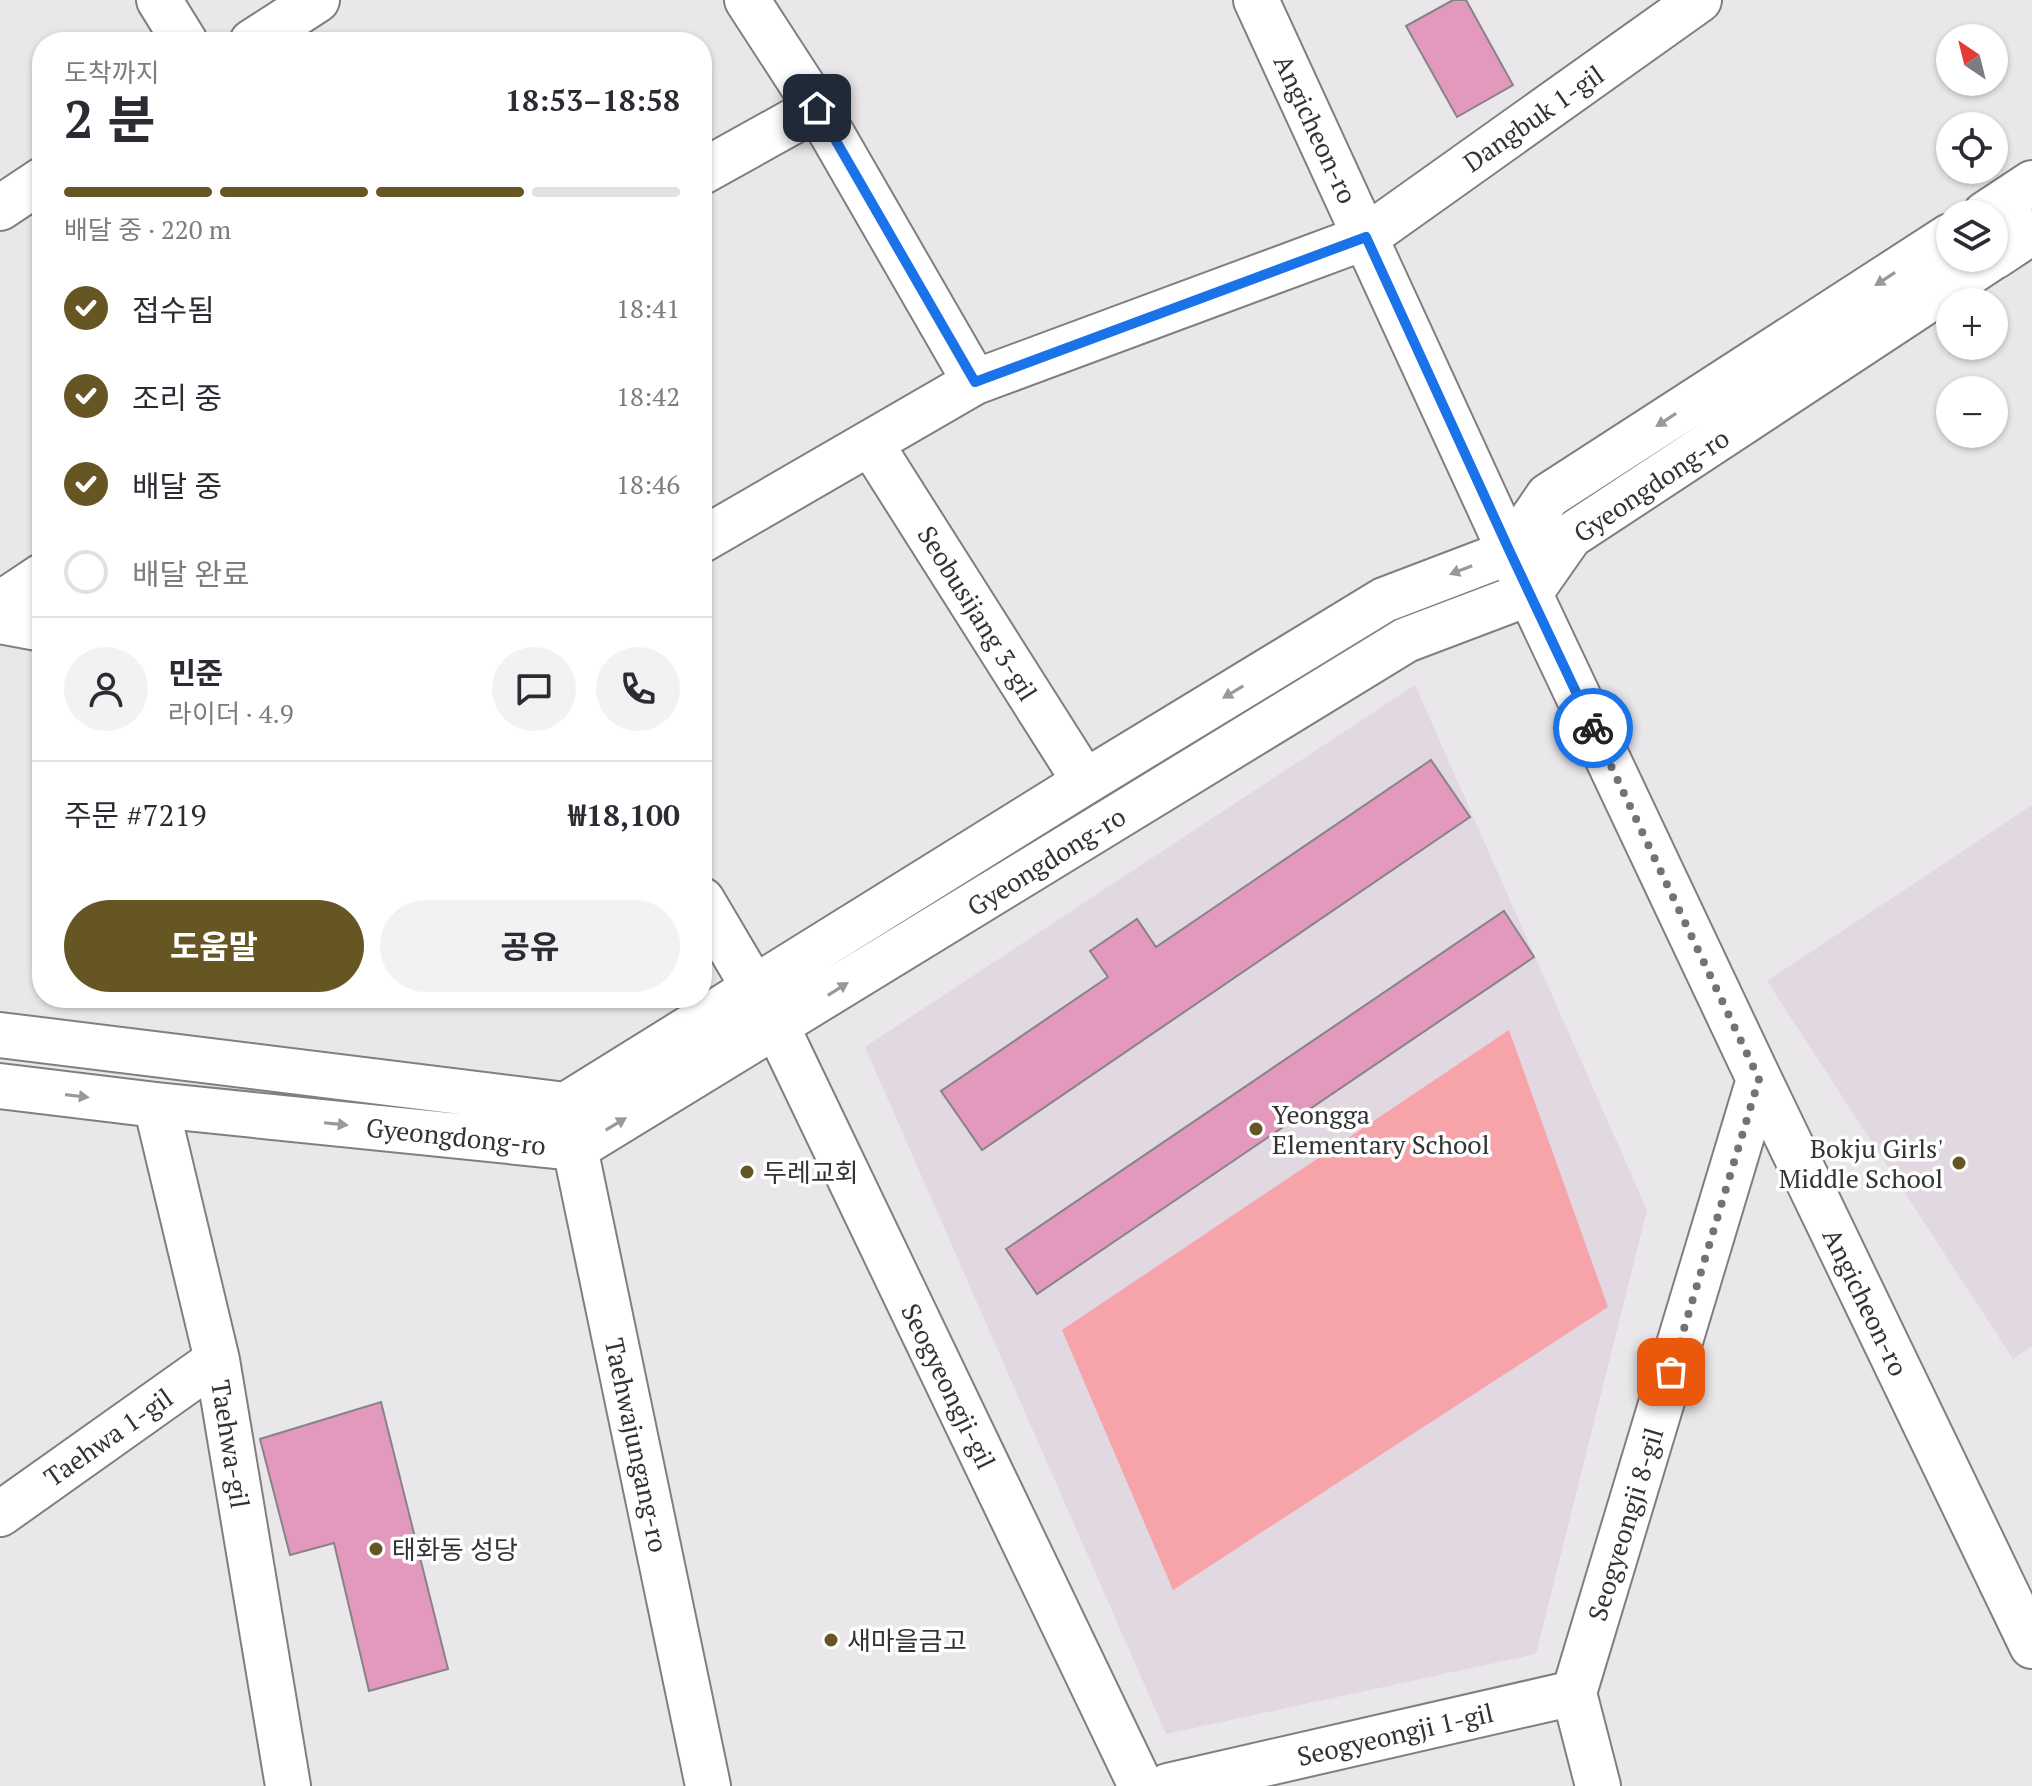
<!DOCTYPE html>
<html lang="ko">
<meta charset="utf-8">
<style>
:root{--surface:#fff;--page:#f2f2f3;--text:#2b2b33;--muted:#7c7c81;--line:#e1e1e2;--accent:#665624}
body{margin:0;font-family:"PT Serif","Noto Sans KR",serif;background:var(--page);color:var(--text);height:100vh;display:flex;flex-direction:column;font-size:30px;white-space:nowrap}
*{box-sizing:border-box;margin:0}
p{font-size:26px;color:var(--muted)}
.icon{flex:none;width:44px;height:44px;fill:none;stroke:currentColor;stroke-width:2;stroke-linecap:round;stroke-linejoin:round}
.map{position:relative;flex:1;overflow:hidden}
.side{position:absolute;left:32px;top:32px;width:680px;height:976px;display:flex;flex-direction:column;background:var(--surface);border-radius:32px;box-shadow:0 2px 6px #0004}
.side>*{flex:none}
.needle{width:52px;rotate:325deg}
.buttons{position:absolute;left:1936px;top:24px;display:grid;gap:16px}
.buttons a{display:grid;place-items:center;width:72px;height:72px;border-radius:50%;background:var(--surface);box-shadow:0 2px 6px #0004;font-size:40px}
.pin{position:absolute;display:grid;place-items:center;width:68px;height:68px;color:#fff;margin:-34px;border-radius:16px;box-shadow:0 4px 12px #0006}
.courier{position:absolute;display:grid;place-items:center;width:80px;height:80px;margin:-40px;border:6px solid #1a73e8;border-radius:50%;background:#fff;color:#222;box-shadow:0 2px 10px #0007}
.head em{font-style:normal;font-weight:700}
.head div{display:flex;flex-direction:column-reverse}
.head{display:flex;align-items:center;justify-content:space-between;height:136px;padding:0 32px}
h1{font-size:52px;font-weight:700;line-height:60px}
.bar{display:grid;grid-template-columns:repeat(4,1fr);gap:12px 8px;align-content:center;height:96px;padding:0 32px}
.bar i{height:10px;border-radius:6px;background:var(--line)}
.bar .active{background:var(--accent)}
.bar p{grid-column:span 4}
.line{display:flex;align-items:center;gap:20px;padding:0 32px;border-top:2px solid var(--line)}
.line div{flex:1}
.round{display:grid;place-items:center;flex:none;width:84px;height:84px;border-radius:42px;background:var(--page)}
ol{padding:0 32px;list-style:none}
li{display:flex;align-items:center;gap:24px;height:88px}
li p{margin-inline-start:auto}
li .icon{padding:8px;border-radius:50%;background:var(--accent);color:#fff;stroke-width:4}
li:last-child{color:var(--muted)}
li i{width:44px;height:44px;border:4px solid var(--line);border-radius:50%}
.action{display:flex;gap:16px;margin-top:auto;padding:16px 32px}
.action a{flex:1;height:92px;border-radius:48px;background:var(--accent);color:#fff;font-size:32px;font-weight:700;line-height:92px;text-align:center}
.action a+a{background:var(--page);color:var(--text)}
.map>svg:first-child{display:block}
</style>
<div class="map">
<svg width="2032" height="1786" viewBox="0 0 2032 1786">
<rect width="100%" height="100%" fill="#eae7eb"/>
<path fill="#e1d8e2" d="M1415,685L1647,1210L1536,1654L1166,1734L865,1047Z
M2032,805V1346L2013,1359L1767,981Z"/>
<path fill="#f6a4aa" d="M1509,1030L1608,1307L1173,1590L1062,1330Z"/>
<path fill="#e299bd" stroke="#888385" stroke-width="2" d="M1453,0H1466L1513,85L1457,117L1406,26Z
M1431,760L1470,817L982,1150L941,1091L1108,977L1090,951L1137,919L1156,947Z
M1504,911L1534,957L1037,1294L1006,1249Z
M381,1402L448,1669L369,1691L334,1543L290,1555L260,1439Z"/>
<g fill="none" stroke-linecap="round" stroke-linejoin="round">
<g stroke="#817e82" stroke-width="48">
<path id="minor" d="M159,0L185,42
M747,0L817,108L975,382
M1256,0L1510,552L1759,1079L2032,1646
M252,42L317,0
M702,172L817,108
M0,208L42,180
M1985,214L2032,183
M1994,257L2032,232
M871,444L1085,782
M702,540L975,382L1366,237L1699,0
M0,604L42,576
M0,621L42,629
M702,900L777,1027L1141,1786
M0,1035L566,1105L1085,782L1384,600L1510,552L1548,496L1950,236
M0,1086L156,1105L576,1148L1406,640L1530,593L1570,536L1992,258
M156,1105L217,1360L288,1786
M569,1119L708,1786
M0,1514L217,1360
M1168,1786L1574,1693
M1598,1786L1574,1693L1759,1079"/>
</g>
<use href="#minor" stroke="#fff" stroke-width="44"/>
</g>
<defs><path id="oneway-solid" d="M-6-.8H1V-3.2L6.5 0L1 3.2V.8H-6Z" transform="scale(2)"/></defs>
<g fill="#9a999a">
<use href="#oneway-solid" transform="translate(1885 279) rotate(147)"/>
<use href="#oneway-solid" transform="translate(1666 420) rotate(147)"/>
<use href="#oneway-solid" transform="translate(1461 570) rotate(159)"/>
<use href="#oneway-solid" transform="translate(1233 692) rotate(149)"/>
<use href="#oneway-solid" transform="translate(838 989) rotate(-32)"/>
<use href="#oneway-solid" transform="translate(77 1096) rotate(7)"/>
<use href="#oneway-solid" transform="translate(336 1124) rotate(6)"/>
<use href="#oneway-solid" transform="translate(616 1124) rotate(-31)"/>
</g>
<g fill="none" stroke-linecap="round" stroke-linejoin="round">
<path stroke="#747274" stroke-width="8" stroke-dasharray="0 14.4" d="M1593,728L1759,1079L1671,1372"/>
<path stroke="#1a73e8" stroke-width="10" d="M817,108L975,382L1366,237L1510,552L1593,728"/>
</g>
<g fill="#665624" stroke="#fff" stroke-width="3">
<circle cx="1256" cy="1129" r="8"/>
<circle cx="1959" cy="1163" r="8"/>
<circle cx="747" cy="1172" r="8"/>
<circle cx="376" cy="1549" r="8"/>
<circle cx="831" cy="1640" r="8"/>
</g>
<g text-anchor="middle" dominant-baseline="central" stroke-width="7" stroke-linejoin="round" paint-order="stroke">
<g font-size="26" fill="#343334" stroke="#fff">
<text transform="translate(1533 118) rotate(-35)">Dangbuk 1-gil</text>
<text transform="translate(1316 129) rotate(65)">Angicheon-ro</text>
<text transform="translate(1651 485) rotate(-34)">Gyeongdong-ro</text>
<text transform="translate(978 613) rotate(58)">Seobusijang 3-gil</text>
<text transform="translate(1046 861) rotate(-32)">Gyeongdong-ro</text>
<text transform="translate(456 1136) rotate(6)">Gyeongdong-ro</text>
<text transform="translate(1866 1302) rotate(64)">Angicheon-ro</text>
<text transform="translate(949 1386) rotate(64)">Seogyeongji-gil</text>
<text transform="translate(108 1437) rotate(-35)">Taehwa 1-gil</text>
<text transform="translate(231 1444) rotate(81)">Taehwa-gil</text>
<text transform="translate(637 1445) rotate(78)">Taehwajungang-ro</text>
<text transform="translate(1625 1524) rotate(-73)">Seogyeongji 8-gil</text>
<text transform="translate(1395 1734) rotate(-13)">Seogyeongji 1-gil</text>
</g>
<g font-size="26" fill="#343334" stroke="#fff" text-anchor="start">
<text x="1272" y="1114">Yeongga<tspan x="1272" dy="30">Elementary School</tspan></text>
<text x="1943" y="1148" text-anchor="end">Bokju Girls'<tspan x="1943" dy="30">Middle School</tspan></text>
<text x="763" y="1172">두레교회</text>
<text x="392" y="1549">태화동 성당</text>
<text x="847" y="1640">새마을금고</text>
</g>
</g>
</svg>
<div class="buttons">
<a><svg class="needle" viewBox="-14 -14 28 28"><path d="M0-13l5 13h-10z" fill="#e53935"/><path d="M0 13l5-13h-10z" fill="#7c7c81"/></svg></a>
<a><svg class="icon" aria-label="locate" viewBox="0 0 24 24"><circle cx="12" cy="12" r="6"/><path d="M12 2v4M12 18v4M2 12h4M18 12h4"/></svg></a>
<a><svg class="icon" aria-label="layers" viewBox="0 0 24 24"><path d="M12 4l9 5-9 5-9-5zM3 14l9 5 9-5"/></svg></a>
<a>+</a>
<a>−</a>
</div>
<div class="pin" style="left:1671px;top:1372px;background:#ea580c"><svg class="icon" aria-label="bag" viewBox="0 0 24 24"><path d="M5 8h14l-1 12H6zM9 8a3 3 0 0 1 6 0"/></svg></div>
<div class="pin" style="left:817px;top:108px;background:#1f2937"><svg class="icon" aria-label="home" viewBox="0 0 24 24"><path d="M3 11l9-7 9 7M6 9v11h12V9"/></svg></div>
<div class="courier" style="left:1593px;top:728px"><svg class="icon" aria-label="bike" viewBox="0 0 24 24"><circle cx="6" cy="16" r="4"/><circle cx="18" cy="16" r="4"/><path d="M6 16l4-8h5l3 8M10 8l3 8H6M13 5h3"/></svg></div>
<section class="side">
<div class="head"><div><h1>2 분</h1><p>도착까지</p></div><em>18:53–18:58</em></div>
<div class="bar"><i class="active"></i><i class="active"></i><i class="active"></i><i></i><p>배달 중 · 220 m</p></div>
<ol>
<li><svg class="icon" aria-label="check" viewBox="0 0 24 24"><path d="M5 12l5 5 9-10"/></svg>접수됨<p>18:41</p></li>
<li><svg class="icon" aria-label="check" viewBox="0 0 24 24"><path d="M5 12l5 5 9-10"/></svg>조리 중<p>18:42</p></li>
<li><svg class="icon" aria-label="check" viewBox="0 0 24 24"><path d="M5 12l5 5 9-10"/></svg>배달 중<p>18:46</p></li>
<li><i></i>배달 완료</li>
</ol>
<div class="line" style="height:144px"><a class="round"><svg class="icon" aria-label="person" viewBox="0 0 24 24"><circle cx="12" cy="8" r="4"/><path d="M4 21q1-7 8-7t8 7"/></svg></a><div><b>민준</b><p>라이더 · 4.9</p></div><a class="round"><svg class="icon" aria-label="chat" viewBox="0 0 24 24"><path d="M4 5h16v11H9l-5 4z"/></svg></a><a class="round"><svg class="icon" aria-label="phone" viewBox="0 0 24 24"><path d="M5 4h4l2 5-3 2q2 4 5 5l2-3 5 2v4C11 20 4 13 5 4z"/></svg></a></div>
<div class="line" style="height:104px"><div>주문 #7219</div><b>₩18,100</b></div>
<div class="action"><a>도움말</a><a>공유</a></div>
</section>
</div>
